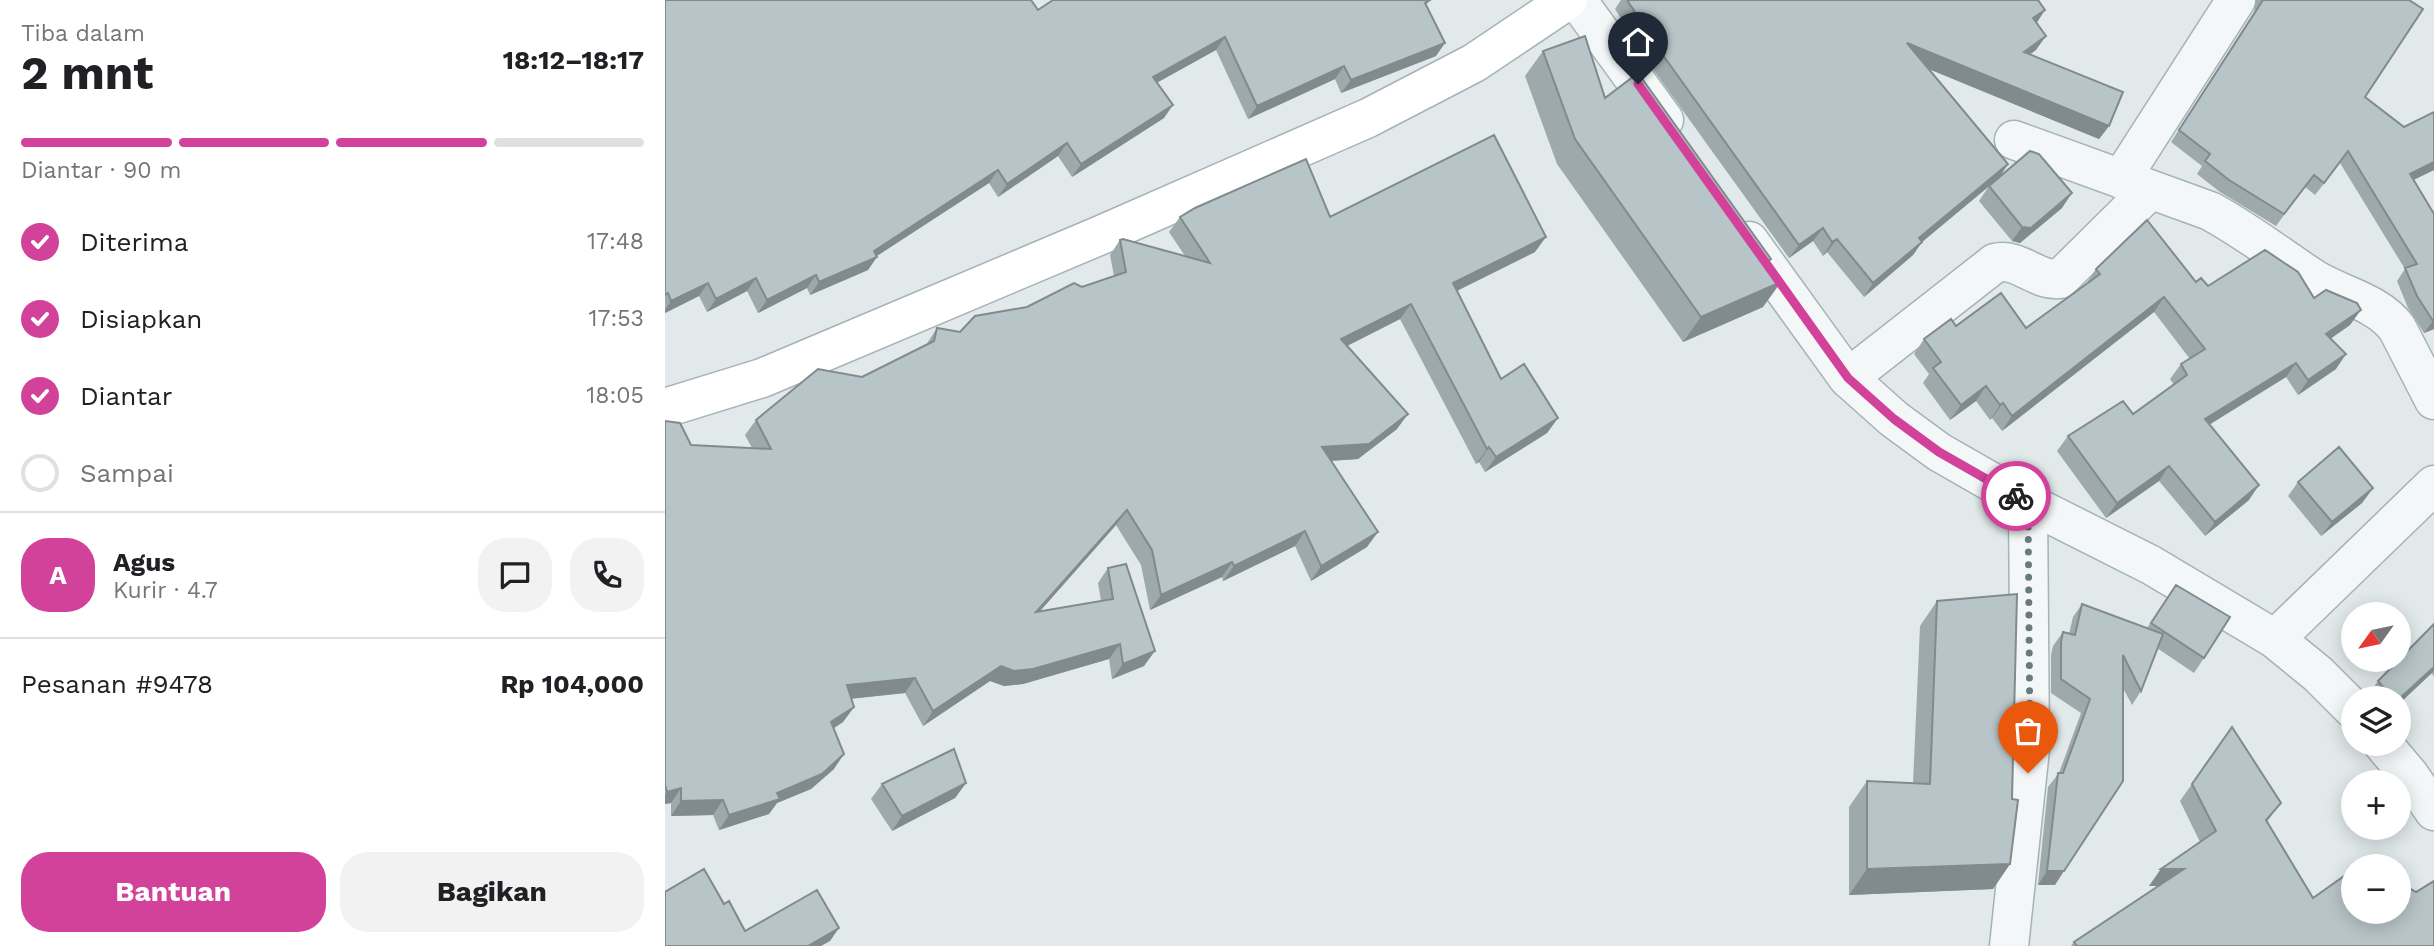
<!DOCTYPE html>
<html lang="id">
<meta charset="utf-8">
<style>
:root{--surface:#fff;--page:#f2f2f2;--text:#202124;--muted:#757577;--line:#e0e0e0;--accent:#d3429a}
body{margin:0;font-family:"Work Sans",sans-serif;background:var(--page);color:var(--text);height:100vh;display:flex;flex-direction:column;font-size:26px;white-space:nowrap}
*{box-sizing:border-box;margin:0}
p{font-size:23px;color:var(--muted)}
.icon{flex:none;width:38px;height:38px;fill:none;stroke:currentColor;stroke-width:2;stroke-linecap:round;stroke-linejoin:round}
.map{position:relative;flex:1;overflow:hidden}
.panel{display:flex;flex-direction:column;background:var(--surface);width:665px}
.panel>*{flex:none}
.needle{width:46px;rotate:237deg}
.fabs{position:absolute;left:1676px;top:602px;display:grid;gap:14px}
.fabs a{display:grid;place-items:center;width:70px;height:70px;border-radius:50%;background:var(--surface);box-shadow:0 4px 18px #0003;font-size:35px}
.pin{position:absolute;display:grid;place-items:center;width:60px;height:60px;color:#fff;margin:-72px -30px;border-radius:50% 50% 50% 0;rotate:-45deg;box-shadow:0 0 7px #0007}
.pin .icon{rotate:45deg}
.courier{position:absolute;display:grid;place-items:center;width:70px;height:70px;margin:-35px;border:5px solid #d3429a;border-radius:50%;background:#fff;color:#222;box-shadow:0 2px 9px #0007}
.head em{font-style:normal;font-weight:700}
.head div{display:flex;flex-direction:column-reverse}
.head{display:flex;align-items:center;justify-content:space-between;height:119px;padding:0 21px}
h1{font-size:46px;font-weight:700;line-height:52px}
.bar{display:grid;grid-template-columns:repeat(4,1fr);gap:10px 7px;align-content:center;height:84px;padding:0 21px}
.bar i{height:9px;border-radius:5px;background:var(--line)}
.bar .on{background:var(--accent)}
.bar p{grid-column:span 4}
.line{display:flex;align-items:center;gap:18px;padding:0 21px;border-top:2px solid var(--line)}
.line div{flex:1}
.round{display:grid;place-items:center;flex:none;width:74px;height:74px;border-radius:28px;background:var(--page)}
ol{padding:0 21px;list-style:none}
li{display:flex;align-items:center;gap:21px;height:77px}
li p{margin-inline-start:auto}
li .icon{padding:7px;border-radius:50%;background:var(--accent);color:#fff;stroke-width:4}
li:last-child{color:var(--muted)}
li i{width:38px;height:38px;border:4px solid var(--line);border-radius:50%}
.button{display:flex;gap:14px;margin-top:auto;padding:14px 21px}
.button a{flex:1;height:80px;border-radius:28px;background:var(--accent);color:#fff;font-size:28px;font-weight:700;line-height:80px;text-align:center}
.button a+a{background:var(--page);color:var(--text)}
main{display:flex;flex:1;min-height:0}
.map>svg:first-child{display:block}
</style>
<main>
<section class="panel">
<div class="head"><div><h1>2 mnt</h1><p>Tiba dalam</p></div><em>18:12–18:17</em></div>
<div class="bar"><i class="on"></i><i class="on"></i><i class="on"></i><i></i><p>Diantar · 90 m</p></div>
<ol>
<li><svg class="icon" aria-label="check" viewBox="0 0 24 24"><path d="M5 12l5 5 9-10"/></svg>Diterima<p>17:48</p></li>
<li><svg class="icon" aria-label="check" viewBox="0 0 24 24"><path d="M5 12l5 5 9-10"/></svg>Disiapkan<p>17:53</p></li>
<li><svg class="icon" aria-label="check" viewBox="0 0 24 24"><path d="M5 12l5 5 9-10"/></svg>Diantar<p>18:05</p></li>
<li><i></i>Sampai</li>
</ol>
<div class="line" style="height:126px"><b class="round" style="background:var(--accent);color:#fff">A</b><div><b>Agus</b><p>Kurir · 4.7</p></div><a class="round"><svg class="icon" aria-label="chat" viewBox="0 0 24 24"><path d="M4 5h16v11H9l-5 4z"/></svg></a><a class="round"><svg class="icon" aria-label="phone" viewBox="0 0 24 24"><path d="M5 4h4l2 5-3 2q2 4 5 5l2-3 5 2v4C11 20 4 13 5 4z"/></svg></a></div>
<div class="line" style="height:91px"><div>Pesanan #9478</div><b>Rp 104,000</b></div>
<div class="button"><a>Bantuan</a><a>Bagikan</a></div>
</section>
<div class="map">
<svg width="1769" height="946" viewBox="0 0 1769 946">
<rect width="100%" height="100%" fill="#e1e9ea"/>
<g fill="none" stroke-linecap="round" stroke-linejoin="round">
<g stroke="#a6b2b5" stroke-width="41">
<path id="street" d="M912,0L999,120
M1349,140L1545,211C1582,231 1614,256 1649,279C1675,295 1713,302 1732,328L1769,400
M1456,179L1571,0
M1084,241L1183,378L1229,419L1274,452L1363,503L1486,565L1610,639L1653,674L1689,710
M1183,378L1330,263C1354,257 1372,282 1395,279L1485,190
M1610,639L1769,485
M1718,744L1745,776L1769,811
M1344,946L1365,749L1363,503"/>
</g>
<g stroke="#a6b2b5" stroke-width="41">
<path id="secondary" d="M0,408L97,378L436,235L703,118L809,63L903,0"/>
</g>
<use href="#street" stroke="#f4f7f8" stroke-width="38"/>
<use href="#secondary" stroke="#fff" stroke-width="38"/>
</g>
<path fill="#9ea9ac" d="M0,0L373,10L765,0L761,5L771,56L676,93L670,79L583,119L551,50L492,82L499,118L407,177L393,156L333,197L324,183L212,256L203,270L145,295L142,288L93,313L82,291L42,312L34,296L0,313Z
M956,0H1373L1371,23V50L1365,54L1444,126L1434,139L1264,69L1343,164L1334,177L1397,208L1355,243L1347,241L1314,201L1324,186L1257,242L1248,255L1199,297L1162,252L1158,256L1148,241L1124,258L990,72L950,9Z
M1591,0H1744L1700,97L1739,127L1769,112V170L1748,180L1769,214V329L1759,333L1743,308L1732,281L1740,269L1675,163L1650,195L1640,187L1611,226L1555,192L1532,174L1537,166L1506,142L1589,12Z
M878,51L1106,259L1103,263L1098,307L1018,342L892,164L860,76Z
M515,217H665L870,252L792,291L836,379L893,418L882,433L820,472L814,462L811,464L735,319L682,346L732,429L693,459L666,461L702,547L646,581L630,546L558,581L557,577L485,610L476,565L451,525L374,612L436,601L433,583L443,568L479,666L447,679L444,659L358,684L339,686L325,681L258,726L240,693L186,699L189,707L178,722L169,728V769L146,789L112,803L104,814L54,830L48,815L6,816V803L0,804V421L26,445L87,448L80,435L91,420L197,377L261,345L272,328L295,332L417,287L449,276L445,255L455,240L520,256L504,232Z
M1431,269L1531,282L1543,286L1649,298L1685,325L1666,338L1671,369L1633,395L1621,377L1544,425L1584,500L1540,536L1494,481L1441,518L1392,451L1403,436L1468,414L1509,385L1505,379L1516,364L1525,359L1489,312L1337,431L1327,418L1325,420L1311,401L1285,420L1258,383L1264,374L1249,354L1259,339L1291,326L1361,328L1421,284Z
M1633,482L1708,488L1697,503L1656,536L1623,496Z
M1511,585L1539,658L1529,673L1492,648L1476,691L1467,705L1458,688L1390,885H1373L1383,787L1394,773L1416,713L1386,693V655L1388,646L1398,632L1404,634L1408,617L1417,604L1482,628Z
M1272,601L1345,864L1328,889L1184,895V807L1202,781L1248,784L1255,626Z
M1769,624V677L1767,673L1734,698H1707L1704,694L1713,681Z
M1567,727L1602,822L1648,898L1751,892L1769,946H1406L1409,942L1493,886H1484L1496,869L1535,842L1515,801Z
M301,783L290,798L227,831L206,799L217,784Z"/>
<path fill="#818a8c" d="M1380,10L1371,24L1368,18Z
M1381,36L1371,50L1350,65L1359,52Z
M560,37L551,50L479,90L488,77Z
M780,43L771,56L676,93L686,80Z
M1242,43L1444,126L1434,139L1232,56Z
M679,66L670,79L583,119L592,106Z
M508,105L499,118L407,177L416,164Z
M402,143L393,156L333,197L342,184Z
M1769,162V170L1736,186L1745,174Z
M1343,164L1334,178L1257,242L1248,255L1199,297L1208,283L1254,238Z
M333,170L324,183L207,259L212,257L203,270L145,295L154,282L209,251Z
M1407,193L1397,208L1355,243L1347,241L1357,227Z
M1158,228L1148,241L1124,258L1134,245Z
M881,237L870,252L777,298L788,283Z
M1172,239L1162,252L1158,256L1167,242Z
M151,275L142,288L93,313L102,300Z
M91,278L82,291L42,312L51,299Z
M1116,282L1098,307L1018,342L1036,317Z
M43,283L34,296L0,313V310L6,301Z
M1499,297L1489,312L1337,431L1347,416Z
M746,304L735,319L666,354L676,339Z
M1696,310L1685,325L1651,349L1661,334Z
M1769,320V329L1759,333L1768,321Z
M1681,354L1671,369L1633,395L1643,380Z
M1631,363L1621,377L1529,434L1540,419Z
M1321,386L1311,401L1285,420L1296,405Z
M1338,403L1327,418L1325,420L1335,405Z
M743,414L732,429L693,459L647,462L657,447Z
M893,418L882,433L820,472L831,457Z
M824,447L814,462L811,464L822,449Z
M1504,466L1494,481L1441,518L1452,503Z
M1594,485L1584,500L1540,536L1550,522Z
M1708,488L1697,503L1656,536L1667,522Z
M462,510L451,525L361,627L371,612Z
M640,531L630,546L558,581L569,566Z
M713,532L702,547L646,581L656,566Z
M567,562L557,577L485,610L496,595Z
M455,644L444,659L358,684L339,686L325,681L258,726L268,711L336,666Z
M490,651L479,666L447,679L458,664Z
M1769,667V670L1767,673L1734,704V699Z
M250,678L240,693L172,700L182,685Z
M189,707L178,722L155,737L166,722Z
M179,754L169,769L146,789L112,803L104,814L54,830L64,815L112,793Z
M301,783L290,798L227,831L237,816Z
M16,788L6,803L0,804V795L2,792Z
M58,800L48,815L6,816L16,801Z
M1616,803L1603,820L1588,838L1601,820Z
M1345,864L1328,889L1184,895L1202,869Z
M1496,869H1519L1507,886H1484Z
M1382,871H1399L1390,885H1373Z
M174,928L165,941L156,946H143Z"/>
<path fill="#b8c5c8" stroke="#818a8c" stroke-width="2" d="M0,0H366L373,10L388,0H765L760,3L780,43L686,80L679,66L592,106L560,37L488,77L508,105L416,164L402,143L342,184L333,170L209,251L212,257L154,282L151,275L102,300L91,278L51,299L43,283L6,301L3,293L0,295Z
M962,0H1373L1380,10L1368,18L1381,36L1359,52L1458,92L1444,126L1242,43L1343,164L1254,238L1257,242L1208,283L1172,239L1167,242L1158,228L1134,245L1000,58Z
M1598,0H1744L1758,9L1700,97L1739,127L1769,112V162L1745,174L1769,214V320L1768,321L1752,296L1740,268L1752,264L1683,151L1659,183L1649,175L1619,214L1564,180L1540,161L1545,154L1514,130Z
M920,36L940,98L973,73L1106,259L1102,262L1116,282L1036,317L910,139L878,51Z
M829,135L881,237L788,283L836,379L859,364L893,418L831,457L824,447L822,449L746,304L676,339L743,414L704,444L657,447L713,532L656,566L640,531L569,566L567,562L496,595L487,550L462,510L371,612L448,599L443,568L461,564L490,651L458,664L455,644L368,669L349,671L336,666L268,711L250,678L182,685L189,707L166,722L179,754L157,774L112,793L115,799L64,815L58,800L16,801V788L2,792L0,785V421L15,423L26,445L106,449L91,420L153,369L197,377L269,341L272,328L295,332L310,316L362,307L409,283L417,287L461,272L455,240L458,239L545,263L515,217L530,208L641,159L665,217Z
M1365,151L1374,154L1407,193L1366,228L1357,227L1324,186Z
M1482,220L1531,282L1536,278L1543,286L1600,250L1633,272L1649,298L1661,290L1692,303L1696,310L1661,334L1681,354L1643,380L1631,363L1540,419L1594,485L1550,522L1504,466L1452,503L1403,436L1458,401L1468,414L1522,375L1516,364L1540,349L1499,297L1347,416L1338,403L1335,405L1321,386L1296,405L1268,368L1276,362L1259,339L1286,319L1291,326L1336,293L1361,328L1435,274L1431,269Z
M1674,447L1708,488L1667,522L1633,482Z
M1511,585L1565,617L1539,658L1486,623Z
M1352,594L1347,799L1353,800L1345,864L1202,869V781L1265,784L1272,601Z
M1417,604L1498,634L1476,691L1458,655V781L1399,871H1382L1393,773H1398L1425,699L1396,679V642L1398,632L1410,635Z
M1769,624V667L1734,699V698H1727L1713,681Z
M1567,727L1616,803L1601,820L1648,898L1689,869V912H1734V882L1751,892L1769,881V946H1412L1409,942L1519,869H1496L1551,831L1527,784Z
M289,749L301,783L237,816L217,784Z
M1701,860L1710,866H1692Z
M39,869L59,904L64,901L80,931L152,890L174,928L143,946H0V892Z"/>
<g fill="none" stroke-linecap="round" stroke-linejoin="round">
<path stroke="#697a7d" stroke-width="7" stroke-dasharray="0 12.6" d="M1351,496L1363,503L1365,749L1363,773"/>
<path stroke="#d3429a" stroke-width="9" d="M973,84L1183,378L1229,419L1274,452L1351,496"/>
</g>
</svg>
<div class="fabs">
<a><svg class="needle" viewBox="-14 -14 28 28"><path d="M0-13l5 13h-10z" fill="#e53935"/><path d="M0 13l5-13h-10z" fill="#757577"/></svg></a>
<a><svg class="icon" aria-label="layers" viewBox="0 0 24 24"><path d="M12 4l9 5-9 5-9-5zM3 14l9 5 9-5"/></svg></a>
<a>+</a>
<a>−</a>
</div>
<div class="pin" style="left:1363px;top:773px;background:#ea580c"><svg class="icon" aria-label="bag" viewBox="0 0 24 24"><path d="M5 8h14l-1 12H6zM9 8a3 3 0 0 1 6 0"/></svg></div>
<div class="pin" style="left:973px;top:84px;background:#1f2937"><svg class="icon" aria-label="home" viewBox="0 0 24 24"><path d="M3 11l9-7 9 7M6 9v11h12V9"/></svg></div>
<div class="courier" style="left:1351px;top:496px"><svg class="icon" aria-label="bike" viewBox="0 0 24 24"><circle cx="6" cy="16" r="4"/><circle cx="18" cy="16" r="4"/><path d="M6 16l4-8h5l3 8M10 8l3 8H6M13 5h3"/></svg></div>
</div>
</main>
